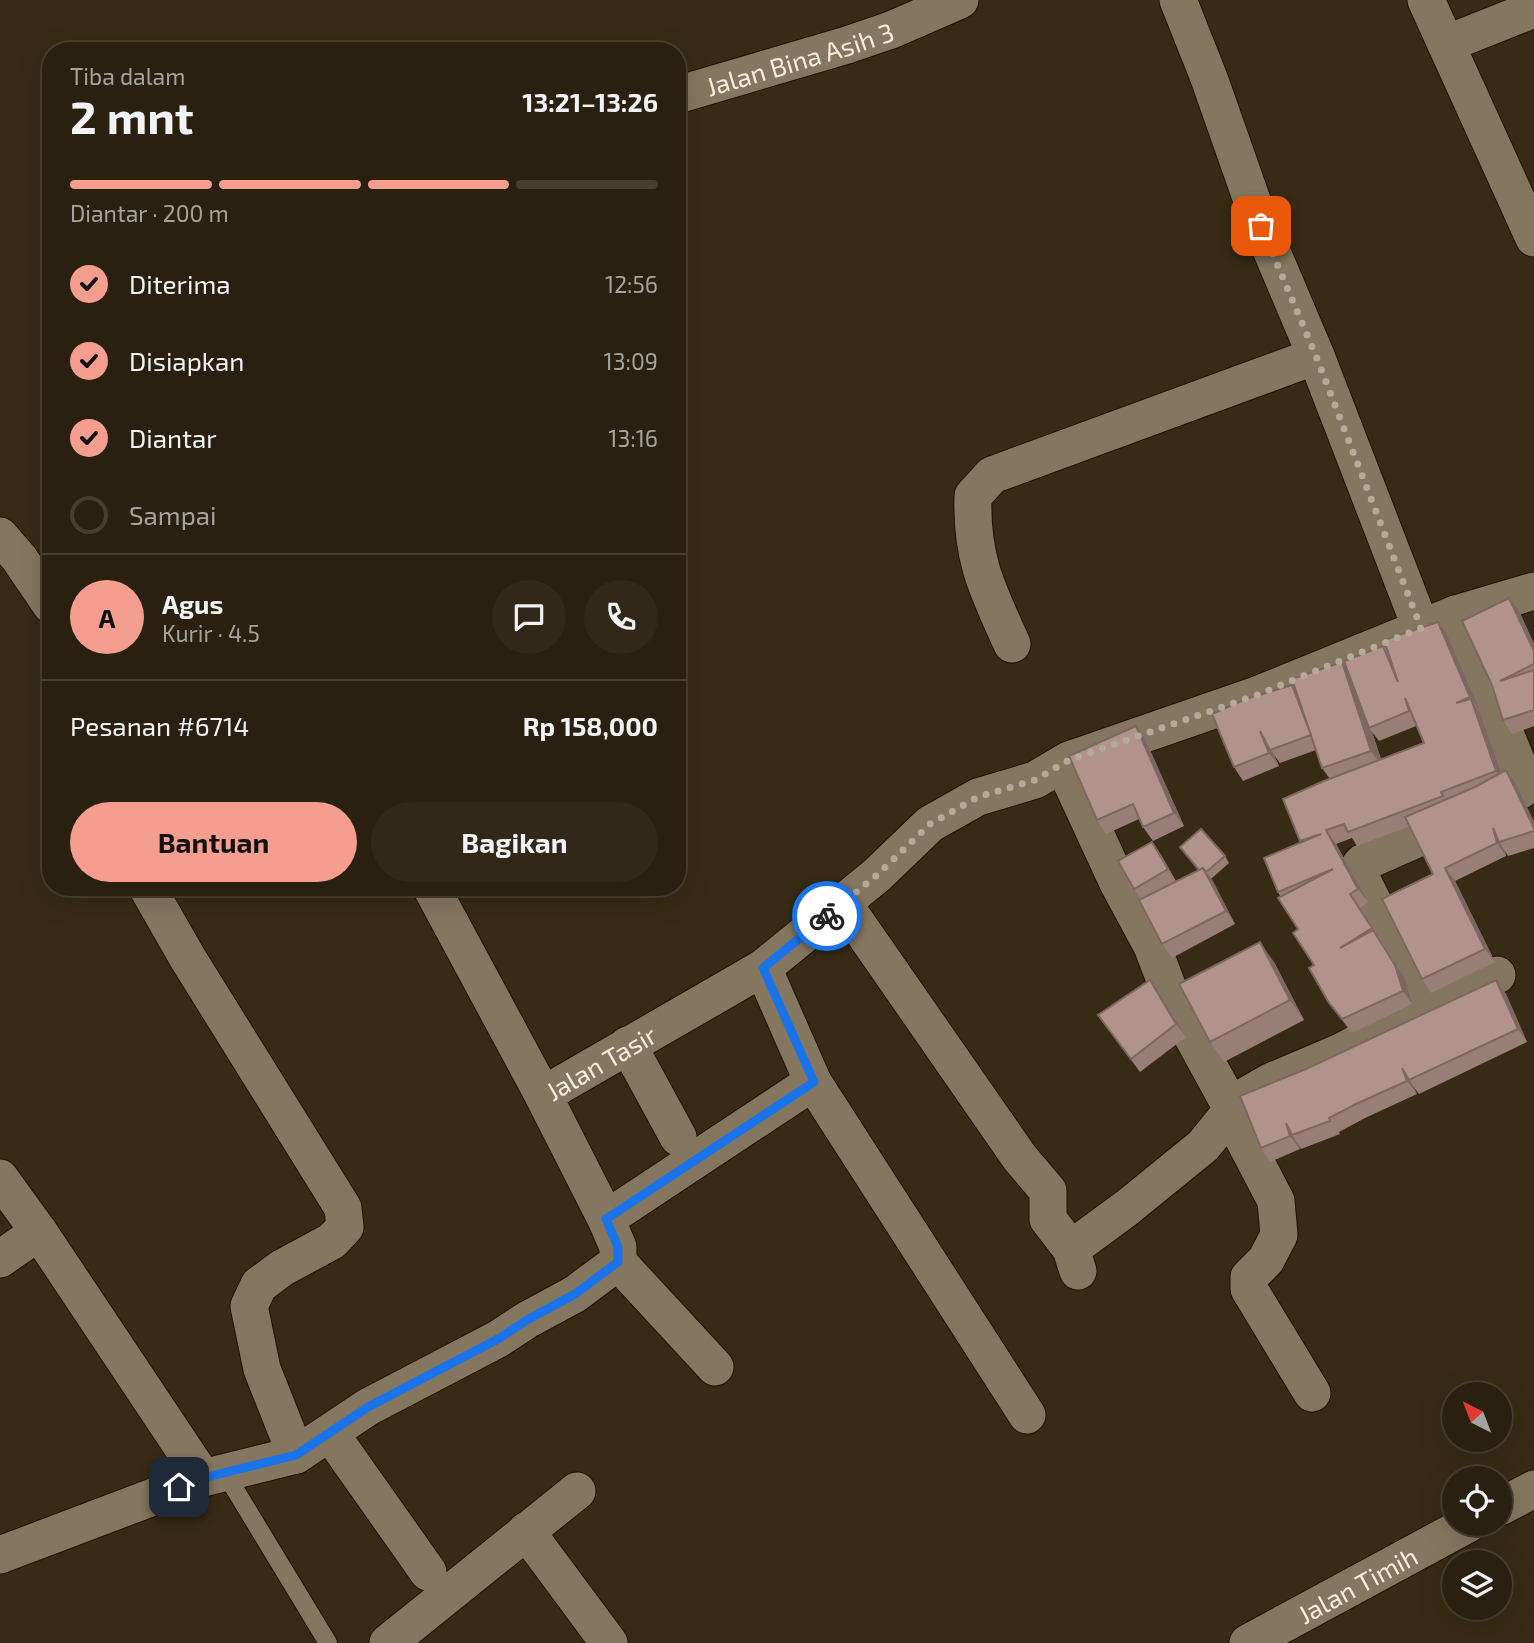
<!DOCTYPE html>
<html lang="id">
<meta charset="utf-8">
<style>
:root{--surface:#292010;--page:#312819;--text:#f1f3f6;--muted:#a5a39f;--line:#453e30;--accent:#f59d8f}
body{margin:0;font-family:"Exo 2",sans-serif;background:var(--page);color:var(--text);height:100vh;display:flex;flex-direction:column;font-size:26px;white-space:nowrap}
*{box-sizing:border-box;margin:0}
p{font-size:23px;color:var(--muted)}
.icon{flex:none;width:38px;height:38px;fill:none;stroke:currentColor;stroke-width:2;stroke-linecap:round;stroke-linejoin:round}
.map{position:relative;flex:1;overflow:hidden}
.sheet{position:absolute;left:42px;top:42px;width:644px;height:854px;display:flex;flex-direction:column;background:var(--surface);border-radius:28px;box-shadow:0 7px 28px #0002,0 0 0 2px var(--line)}
.sheet>*{flex:none}
.needle{width:46px;rotate:318deg}
.buttons{position:absolute;left:1442px;top:1382px;display:grid;gap:14px}
.buttons a{display:grid;place-items:center;width:70px;height:70px;border-radius:50%;background:var(--surface);box-shadow:0 7px 28px #0002,0 0 0 2px var(--line);font-size:35px}
.pin{position:absolute;display:grid;place-items:center;width:60px;height:60px;color:#fff;margin:-30px;border-radius:14px;box-shadow:0 4px 10px #0006}
.courier{position:absolute;display:grid;place-items:center;width:70px;height:70px;margin:-35px;border:5px solid #1a73e8;border-radius:50%;background:#fff;color:#222;box-shadow:0 2px 9px #0007}
.summary em{font-style:normal;font-weight:700}
.summary div{display:flex;flex-direction:column-reverse}
.summary{display:flex;align-items:center;justify-content:space-between;height:119px;padding:0 28px}
h1{font-size:46px;font-weight:700;line-height:52px}
.bar{display:grid;grid-template-columns:repeat(4,1fr);gap:10px 7px;align-content:center;height:84px;padding:0 28px}
.bar i{height:9px;border-radius:5px;background:var(--line)}
.bar .active{background:var(--accent)}
.bar p{grid-column:span 4}
.line{display:flex;align-items:center;gap:18px;padding:0 28px;border-top:2px solid var(--line)}
.line div{flex:1}
.round{display:grid;place-items:center;flex:none;width:74px;height:74px;border-radius:37px;background:var(--page)}
ol{padding:0 28px;list-style:none}
li{display:flex;align-items:center;gap:21px;height:77px}
li p{margin-inline-start:auto}
li .icon{padding:7px;border-radius:50%;background:var(--accent);color:#111;stroke-width:4}
li:last-child{color:var(--muted)}
li i{width:38px;height:38px;border:4px solid var(--line);border-radius:50%}
.cta{display:flex;gap:14px;margin-top:auto;padding:14px 28px}
.cta a{flex:1;height:80px;border-radius:42px;background:var(--accent);color:#111;font-size:28px;font-weight:700;line-height:80px;text-align:center}
.cta a+a{background:var(--page);color:var(--text)}
.map>svg:first-child{display:block}
</style>
<div class="map">
<svg width="1534" height="1643" viewBox="0 0 1534 1643">
<rect width="100%" height="100%" fill="#372b15"/>
<g fill="none" stroke-linecap="round" stroke-linejoin="round">
<g stroke="#1e1301" stroke-width="20">
<path id="lane" d="M225,1473L328,1643"/>
</g>
<g stroke="#1e1301" stroke-width="39">
<g id="street">
<path d="M1178,0L1209,78L1261,226L1316,356L1421,628"/>
<path d="M1426,0L1534,238"/>
<path d="M1446,44L1534,9"/>
<path id="s1" d="M677,95L847,45L891,30L960,0"/>
<path d="M0,536L19,558L51,605"/>
<path d="M1456,614L1525,782L1521,790L1471,815L1362,863L1359,867V874L1425,1006L1497,975"/>
<path d="M1012,644C987,589 971,558 973,496L992,475L1316,356"/>
<path d="M1063,764L1118,883L1152,946L1173,1001L1230,1105L1270,1082L1343,1051L1425,1006"/>
<path d="M147,887L187,957L343,1208L345,1227L332,1241L282,1268L259,1285L249,1306L262,1369L296,1455"/>
<path d="M431,887L543,1095"/>
<path d="M843,903L1020,1158L1048,1191V1219L1071,1249"/>
<path d="M763,968L813,1082L1027,1415"/>
<path d="M628,1045L678,1137"/>
<path d="M1230,1105V1113L1276,1201L1279,1235L1266,1260L1249,1277V1289L1312,1393"/>
<path d="M0,1178L39,1232L203,1478"/>
<path d="M606,1219L813,1082"/>
<path d="M0,1259L39,1232"/>
<path d="M618,1262L715,1367"/>
<path d="M1078,1271L1071,1249L1128,1207L1203,1146L1230,1113"/>
<path d="M330,1433L428,1572"/>
<path d="M1500,1507L1534,1489"/>
<path d="M526,1531L609,1643"/>
<path id="s2" d="M0,1555L203,1478L296,1455L368,1407L498,1339L527,1320L575,1294L618,1262V1247L606,1219L543,1095L763,968L877,875L930,824L978,797L1035,780L1069,760L1257,695L1456,614L1534,591"/>
<path d="M388,1643L577,1491"/>
<path id="s3" d="M1248,1643L1468,1524"/>
</g>
</g>
<use href="#lane" stroke="#85765f" stroke-width="18"/>
<use href="#street" stroke="#85765f" stroke-width="37"/>
</g>
<path fill="#997e78" fill-rule="evenodd" d="M1519,611L1534,644V726L1512,734L1503,720L1492,685Z
M1447,635L1480,713L1502,773L1516,784L1534,822V848L1508,856L1505,851L1506,856L1455,881L1495,962L1431,993L1422,979L1433,874L1410,826L1357,846L1352,838L1336,844L1368,902L1360,908L1405,978L1412,1004L1352,1033L1329,1003L1298,929L1278,892L1301,842L1300,841L1330,779L1322,768L1316,750L1280,763L1274,755L1279,766L1243,781L1234,767L1296,689L1347,669L1383,646L1389,654ZM1416,726L1424,743L1381,759L1372,732L1379,741Z
M1136,726L1145,739L1184,826L1153,841L1143,827L1139,819L1106,834L1097,820Z
M1152,842L1161,855L1176,881L1199,870L1180,847L1225,856L1229,863L1211,879L1235,924L1172,958L1162,944L1141,899L1134,889Z
M1274,962L1304,1020L1224,1062L1210,1042Z
M1150,980L1159,993L1186,1037L1140,1072L1098,1015Z
M1496,980L1506,994L1527,1042L1419,1094L1413,1086L1417,1094L1365,1118L1339,1132L1340,1134L1301,1149L1298,1144L1300,1149L1270,1162L1261,1148L1306,1069Z"/>
<path fill="#7d6762" d="M1509,598L1519,611L1534,644V651Z
M1438,622L1447,635L1480,711L1470,697Z
M1342,662L1356,682L1369,728L1372,732L1385,771L1371,751Z
M1471,699L1480,713L1506,785L1496,771Z
M1136,726L1145,739L1184,826L1174,813Z
M1260,731L1274,755L1279,766L1269,753Z
M1506,770L1516,784L1534,822V828Z
M1493,828L1499,842L1505,851L1506,856L1497,843Z
M1326,830L1336,844L1368,902L1358,889Z
M1152,842L1161,855L1177,883L1168,869Z
M1203,868L1213,881L1235,924L1226,911Z
M1445,868L1455,881L1495,962L1485,949Z
M1373,930L1405,978L1412,1004L1403,991Z
M1260,942L1274,962L1304,1020L1290,1000Z
M1150,980L1159,993L1186,1037L1176,1024Z
M1496,980L1506,994L1527,1042L1518,1029Z
M1402,1068L1413,1086L1417,1094L1407,1081Z
M1286,1123L1292,1135L1298,1144L1300,1149L1290,1136Z"/>
<path fill="#b2938c" stroke="#7d6762" stroke-width="2" d="M1509,598L1534,651V664L1500,681L1534,670V710L1503,720L1492,685L1462,621Z
M1438,622L1470,697L1456,703L1471,699L1496,771L1441,792L1443,796L1348,832L1344,824L1326,830L1358,889L1350,894L1372,928L1340,948L1373,930L1395,965L1403,991L1342,1019L1329,1003L1309,968L1314,965L1293,933L1298,929L1278,898L1333,869L1278,892L1264,858L1321,834L1300,841L1283,799L1324,781L1424,743L1405,698L1409,711L1369,728L1344,661L1383,646L1398,682L1384,640Z
M1342,662L1371,751L1322,768L1292,679Z
M1292,685L1311,735L1270,750L1260,731L1269,753L1234,767L1212,714L1246,699Z
M1136,726L1174,813L1143,827L1133,804L1097,820L1069,756Z
M1506,770L1534,828V831L1499,842L1493,828L1497,843L1445,868L1485,949L1422,979L1382,899L1433,874L1405,817L1475,787Z
M1201,829L1225,856L1206,872L1203,868L1199,870L1180,847Z
M1152,842L1168,869L1134,889L1118,861Z
M1203,868L1226,911L1162,944L1139,900Z
M1260,942L1290,1000L1210,1042L1179,984Z
M1150,980L1176,1024L1131,1059L1098,1015Z
M1496,980L1518,1029L1409,1080L1402,1068L1407,1081L1356,1104L1329,1118L1330,1121L1292,1135L1286,1123L1290,1136L1261,1148L1240,1096L1306,1069Z"/>
<g fill="none" stroke-linecap="round" stroke-linejoin="round">
<path stroke="#b3aa9a" stroke-width="7" stroke-dasharray="0 12.6" d="M827,916L877,875L930,824L978,797L1035,780L1069,760L1257,695L1421,628L1316,356L1261,226"/>
<path stroke="#1a73e8" stroke-width="9" d="M179,1487L203,1478L296,1455L368,1407L498,1339L527,1320L575,1294L618,1262V1247L606,1219L814,1082L763,968L827,916"/>
</g>
<g text-anchor="middle" dominant-baseline="central" stroke-width="7" stroke-linejoin="round" paint-order="stroke">
<g font-size="26" fill="#f6eee1" stroke="#2d210b">
<text stroke="none"><textPath href="#s1" startOffset="128">Jalan Bina Asih 3</textPath></text>
<text stroke="none"><textPath href="#s2" startOffset="940">Jalan Tasir</textPath></text>
<text stroke="none"><textPath href="#s3" startOffset="124">Jalan Timih</textPath></text>
</g>
</g>
</svg>
<div class="buttons">
<a><svg class="needle" viewBox="-14 -14 28 28"><path d="M0-13l5 13h-10z" fill="#e53935"/><path d="M0 13l5-13h-10z" fill="#a5a39f"/></svg></a>
<a><svg class="icon" aria-label="locate" viewBox="0 0 24 24"><circle cx="12" cy="12" r="6"/><path d="M12 2v4M12 18v4M2 12h4M18 12h4"/></svg></a>
<a><svg class="icon" aria-label="layers" viewBox="0 0 24 24"><path d="M12 4l9 5-9 5-9-5zM3 14l9 5 9-5"/></svg></a>
</div>
<div class="pin" style="left:1261px;top:226px;background:#ea580c"><svg class="icon" aria-label="bag" viewBox="0 0 24 24"><path d="M5 8h14l-1 12H6zM9 8a3 3 0 0 1 6 0"/></svg></div>
<div class="pin" style="left:179px;top:1487px;background:#1f2937"><svg class="icon" aria-label="home" viewBox="0 0 24 24"><path d="M3 11l9-7 9 7M6 9v11h12V9"/></svg></div>
<div class="courier" style="left:827px;top:916px"><svg class="icon" aria-label="bike" viewBox="0 0 24 24"><circle cx="6" cy="16" r="4"/><circle cx="18" cy="16" r="4"/><path d="M6 16l4-8h5l3 8M10 8l3 8H6M13 5h3"/></svg></div>
<section class="sheet">
<div class="summary"><div><h1>2 mnt</h1><p>Tiba dalam</p></div><em>13:21–13:26</em></div>
<div class="bar"><i class="active"></i><i class="active"></i><i class="active"></i><i></i><p>Diantar · 200 m</p></div>
<ol>
<li><svg class="icon" aria-label="check" viewBox="0 0 24 24"><path d="M5 12l5 5 9-10"/></svg>Diterima<p>12:56</p></li>
<li><svg class="icon" aria-label="check" viewBox="0 0 24 24"><path d="M5 12l5 5 9-10"/></svg>Disiapkan<p>13:09</p></li>
<li><svg class="icon" aria-label="check" viewBox="0 0 24 24"><path d="M5 12l5 5 9-10"/></svg>Diantar<p>13:16</p></li>
<li><i></i>Sampai</li>
</ol>
<div class="line" style="height:126px"><b class="round" style="background:var(--accent);color:#111">A</b><div><b>Agus</b><p>Kurir · 4.5</p></div><a class="round"><svg class="icon" aria-label="chat" viewBox="0 0 24 24"><path d="M4 5h16v11H9l-5 4z"/></svg></a><a class="round"><svg class="icon" aria-label="phone" viewBox="0 0 24 24"><path d="M5 4h4l2 5-3 2q2 4 5 5l2-3 5 2v4C11 20 4 13 5 4z"/></svg></a></div>
<div class="line" style="height:91px"><div>Pesanan #6714</div><b>Rp 158,000</b></div>
<div class="cta"><a>Bantuan</a><a>Bagikan</a></div>
</section>
</div>
